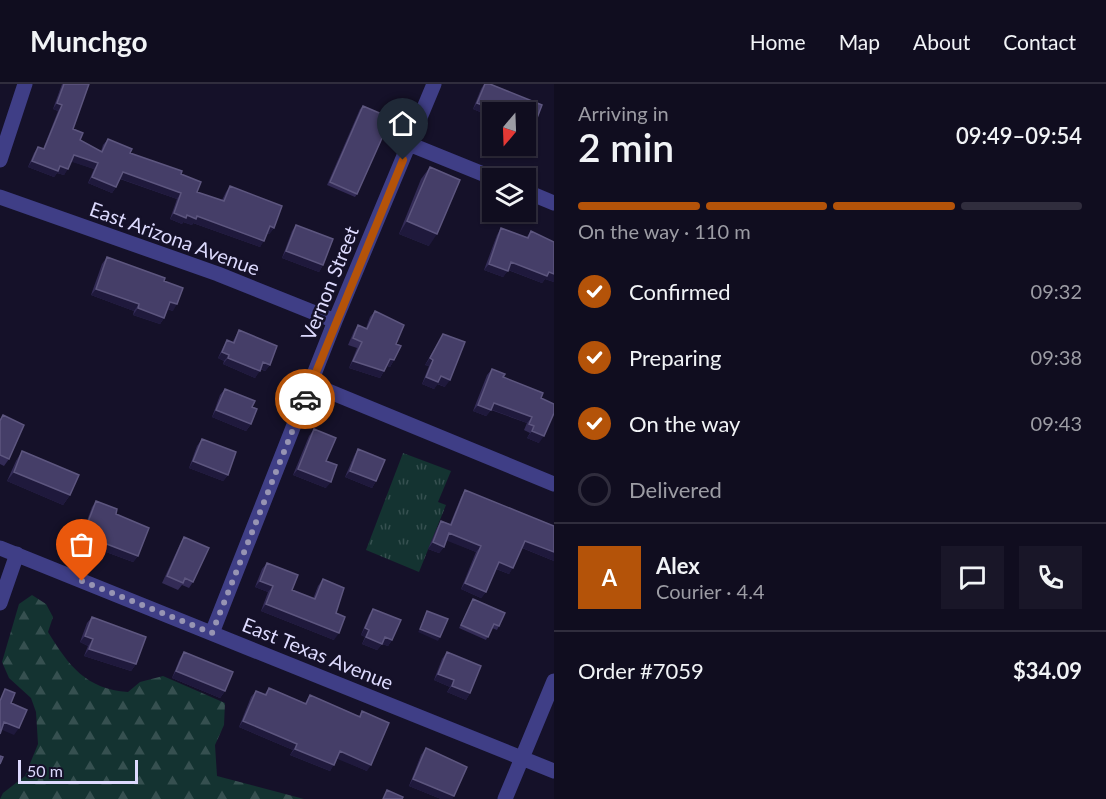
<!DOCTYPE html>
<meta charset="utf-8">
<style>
:root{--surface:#100d1f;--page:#191628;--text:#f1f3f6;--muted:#9c9ca4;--line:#302d3d;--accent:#b45309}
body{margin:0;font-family:Lato,sans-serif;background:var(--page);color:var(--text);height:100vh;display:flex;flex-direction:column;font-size:22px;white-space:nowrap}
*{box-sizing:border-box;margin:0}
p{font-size:20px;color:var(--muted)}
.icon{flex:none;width:33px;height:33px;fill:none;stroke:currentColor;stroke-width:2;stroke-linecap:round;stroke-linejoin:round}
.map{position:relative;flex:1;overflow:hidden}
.panel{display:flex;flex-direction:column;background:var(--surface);width:552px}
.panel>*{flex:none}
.needle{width:39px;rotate:199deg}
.tools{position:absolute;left:482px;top:18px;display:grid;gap:12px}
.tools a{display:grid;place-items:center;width:54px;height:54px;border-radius:0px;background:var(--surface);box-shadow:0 2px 4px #0004,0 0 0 2px var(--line);font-size:30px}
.scale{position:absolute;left:18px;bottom:15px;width:120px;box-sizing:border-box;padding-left:6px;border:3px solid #dddafe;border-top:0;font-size:16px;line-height:21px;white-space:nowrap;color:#dddafe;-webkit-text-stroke:4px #151129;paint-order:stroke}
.pin{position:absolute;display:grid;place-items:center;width:51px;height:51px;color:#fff;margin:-62px -26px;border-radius:50% 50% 50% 0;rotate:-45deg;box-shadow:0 0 6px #0007}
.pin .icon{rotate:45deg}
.courier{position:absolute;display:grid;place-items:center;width:60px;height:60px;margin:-30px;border:4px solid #b45309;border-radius:50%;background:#fff;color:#222;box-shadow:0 2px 8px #0007}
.head em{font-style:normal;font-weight:600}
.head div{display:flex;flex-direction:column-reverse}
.head{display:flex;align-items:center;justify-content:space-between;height:102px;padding:0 24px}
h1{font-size:39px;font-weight:600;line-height:45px}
.bar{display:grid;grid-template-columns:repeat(4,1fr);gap:9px 6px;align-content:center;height:72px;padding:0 24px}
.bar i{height:8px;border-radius:4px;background:var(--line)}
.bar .current{background:var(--accent)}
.bar p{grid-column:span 4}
.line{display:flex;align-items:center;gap:15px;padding:0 24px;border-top:2px solid var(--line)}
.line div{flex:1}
.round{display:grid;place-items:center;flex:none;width:63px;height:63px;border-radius:0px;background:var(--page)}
ol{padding:0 24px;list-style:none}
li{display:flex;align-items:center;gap:18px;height:66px}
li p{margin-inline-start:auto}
li .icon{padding:6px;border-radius:50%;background:var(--accent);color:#fff;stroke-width:4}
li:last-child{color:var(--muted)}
li i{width:33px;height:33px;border:3px solid var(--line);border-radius:50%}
header{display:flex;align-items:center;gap:36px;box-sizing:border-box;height:84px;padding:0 30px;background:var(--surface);border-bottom:2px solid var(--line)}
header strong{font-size:28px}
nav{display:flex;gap:33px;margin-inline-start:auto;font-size:21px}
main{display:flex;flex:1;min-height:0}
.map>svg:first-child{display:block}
</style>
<header>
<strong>Munchgo</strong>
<nav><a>Home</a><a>Map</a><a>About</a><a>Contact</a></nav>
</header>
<main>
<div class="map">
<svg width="554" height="715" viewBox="0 0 554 715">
<defs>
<pattern id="grass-tufts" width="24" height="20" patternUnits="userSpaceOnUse" patternTransform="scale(1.5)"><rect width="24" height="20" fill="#143331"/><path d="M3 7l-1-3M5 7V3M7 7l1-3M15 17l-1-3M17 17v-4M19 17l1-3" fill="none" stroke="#365050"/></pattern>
<pattern id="forest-firs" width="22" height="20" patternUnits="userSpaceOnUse" patternTransform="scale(1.5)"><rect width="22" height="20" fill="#143331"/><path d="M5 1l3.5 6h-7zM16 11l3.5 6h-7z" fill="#365050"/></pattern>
</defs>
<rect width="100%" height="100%" fill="#151129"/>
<path fill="url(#grass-tufts)" d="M403,369L451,387L438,418L446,421L419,488L366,466Z"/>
<path fill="url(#forest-firs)" d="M32,511L46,520L53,533L48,548C69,582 86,605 128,608L140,598L163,592L225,619L224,641L215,661L217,692L304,715H0L3,709L25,692L38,660L36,628L31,614L9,594L2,578L19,520Z"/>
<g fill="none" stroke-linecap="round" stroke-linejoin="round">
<path stroke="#3f3e86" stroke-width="15" d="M409,60L493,94
M0,76L25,0
M525,107L554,119
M0,113L218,190L335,237
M311,300L554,400
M0,464L554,687
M0,519L17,470
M212,549L335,237L434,0
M505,715L554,597"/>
</g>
<path fill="#332b56" d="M62,0H89L73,45L80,56L101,67L103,61L108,55L130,69L181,90L197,108L222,116L226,108L230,102L274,144L269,150L267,149L260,163L193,139L192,141L183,138L182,140L170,135L177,115L120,95L116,103L112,109L88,99L94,85L71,77L64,91L57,89L54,93L28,83L34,69L38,63L43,65L58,27L53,25Z
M484,0H490L542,21L534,42L529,48L525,47V28H492V33L473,25L481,5Z
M363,22L357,110L355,113L327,101L360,25Z
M430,83L429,162L399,150L421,95Z
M296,141L323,181L319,188L282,174L292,147Z
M501,144L526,154L531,147L554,198L545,195L542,199L508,186L503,193L484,186L497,151Z
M107,173L164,197L173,227L167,225L164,234L160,240L133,231L134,227L91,211L102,180Z
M375,227L396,260L394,276L390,283L387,282L380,294L349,284L357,264L348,261L354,247L358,241L366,244L370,233Z
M239,246L270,281L265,287L260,285L255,294L223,280L224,277L218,274L223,263L227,256L232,259Z
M443,250L445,303L437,300L434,305L422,300L429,282L425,281Z
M492,285L503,293L541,314L539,359L527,354L530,349L524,346L527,339L491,326L486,332L473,327L487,291Z
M225,305L252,323L251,340L246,347L212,333L220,311Z
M3,331L9,375L4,382L0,380V335Z
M314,345L326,377V404L293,391L309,352Z
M202,355L228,391L223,397L189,384L197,362Z
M358,365L376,397L372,404L345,393L354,372Z
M22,367L70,411L63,421L7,397L16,377Z
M465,406L553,442L554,441V477L522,464L509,490L496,485L486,508L481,514L461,505L476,468L447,456L444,463L439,469L428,465L437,444L441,437L450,440L461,413Z
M96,417L116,430L138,472L133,478L79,458L92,423Z
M184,453L193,498L189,504L182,501L178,506L162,499L180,460Z
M267,479L292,506L313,515L318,502L323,495L336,529L334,556L261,527L268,508L255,503L262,485Z
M473,515L499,542L497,546L492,544L486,556L459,544Z
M373,525L392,556L388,562L382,560L377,566L362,560L365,553L361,551L369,531Z
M92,533L136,580L131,587L84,572L88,562L80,558L87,539Z
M184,568L225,607L220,614L172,594L180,574Z
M447,568L470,609L466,616L447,608L450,603L434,596L442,575Z
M269,604L305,619L310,611L359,632L362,627L367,687L337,674L330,687L290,671L293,666L239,643L251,613L256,607L264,611Z
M426,664L454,712L452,715H441L409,702L421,671Z"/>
<path fill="#1f193c" d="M57,19L62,21L58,27L53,25Z
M477,19L501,28H492V33L473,25Z
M525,38L534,42L529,48L525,47Z
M74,71L98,79L94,85L69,77Z
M32,77L60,82L68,85L64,91L57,89L54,93L28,83Z
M123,88L181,109L177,115L118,94Z
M92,93L116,103L112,109L88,99Z
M174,129L197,132L264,157L260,163L193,139L192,141L183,138L182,140L170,135Z
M407,137L437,150L429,162L399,150Z
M270,142L274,144L269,150L265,148Z
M286,167L323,181L319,188L282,174Z
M511,178L549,188L554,190V198L545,195L542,199L506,185Z
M489,180L508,187L503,193L484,186Z
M96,205L139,220L134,227L91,211Z
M170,218L177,220L173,227L165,224Z
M138,224L164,234L160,240L133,231Z
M222,268L229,271L224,277L218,274Z
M228,274L260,287L255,294L223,280Z
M430,274L433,276L429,282L425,281Z
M390,275L394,276L390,283L385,281Z
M353,277L384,287L380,294L349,284Z
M263,278L270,281L265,287L259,284Z
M441,292L450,296L445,303L438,300L434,305L422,300L426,293Z
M494,319L532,333L527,339L490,325L491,326L486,332L473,327L478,321Z
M216,326L251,340L246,347L212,333Z
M532,347L544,352L539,359L527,354Z
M193,377L228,391L223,397L189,384Z
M298,385L331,398L326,404L293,391Z
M350,387L376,397L372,404L345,393Z
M14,388L70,411L63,421L7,397Z
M449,449L481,462L476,468L445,456Z
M83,451L138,472L133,478L79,458Z
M525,457L554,468V477L520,463Z
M433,458L444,463L439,469L428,465Z
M499,478L513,484L509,490L494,484Z
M260,497L273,502L268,508L255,503Z
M465,499L486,508L481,514L461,505Z
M266,520L339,549L334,556L261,527Z
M365,544L369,546L365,553L361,551Z
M420,545L440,553L438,557L418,548Z
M85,552L93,555L88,562L80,558Z
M366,553H385L392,556L388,562L382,560L377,566L362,560Z
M89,565L136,580L131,587L84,572Z
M176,587L225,607L220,614L172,594Z
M438,590L454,596L450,603L434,596Z
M452,602L470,609L466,616L447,608Z
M243,637L297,660L293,666L239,643Z
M4,638L19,644L14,651L0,645Z
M295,665L334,681L330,687L290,671Z
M340,667L371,681L367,687L335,674Z
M413,695L454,712L452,715H441L409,702Z"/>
<path fill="#453e68" stroke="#5d567f" stroke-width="1.5" d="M64,0H89L73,45L83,49L80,56L102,68L108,55L132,65L130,69L182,87L181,90L201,98L197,108L224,117L230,102L282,122L274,144L270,142L264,157L197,132L196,135L187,131L186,134L174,129L181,109L123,88L116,103L92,93L98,79L74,71L68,85L60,82L58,87L32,77L38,63L44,65L62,21L57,19Z
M485,0H490L542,21L534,42L525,38V28H501L477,19Z
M363,22L391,34L357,110L330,98Z
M430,83L460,96L437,150L407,137Z
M296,141L333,155L323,181L286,167Z
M501,144L528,154L531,147L554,158V190L549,188L547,192L511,178L508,187L489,180Z
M107,173L165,194L164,197L183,204L177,220L170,218L164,234L138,224L139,220L96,205Z
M375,227L404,241L396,260L401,262L394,276L390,275L384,287L353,277L362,258L353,254L358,241L367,245Z
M239,246L277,262L270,281L263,278L260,287L228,274L229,271L222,268L227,256L234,259Z
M443,250L465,258L450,296L441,292L438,298L426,293L433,276L430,274Z
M492,285L505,290L503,293L543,309L541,314L554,320V329L544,352L532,347L534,342L529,340L532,333L494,319L491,326L478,321Z
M225,305L255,317L252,323L257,325L251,340L216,326Z
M3,331L24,341L9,375L0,371V337Z
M314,345L336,354L326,377L337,381L331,398L298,385Z
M202,355L236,368L228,391L193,377Z
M358,365L385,376L376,397L350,387Z
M22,367L79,391L70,411L14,388Z
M465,406L554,442V468L525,457L513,484L499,478L486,508L465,499L481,462L449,449L444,463L433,458L441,437L451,441Z
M96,417L117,425L116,430L149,444L138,472L83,451Z
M184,453L209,464L193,498L185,494L183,499L167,492Z
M267,479L298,491L292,506L315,515L323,495L344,504L336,529L345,533L339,549L266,520L273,502L260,497Z
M473,515L505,529L499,542L494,540L488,553L461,541Z
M373,525L401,536L392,556L385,553L382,560L366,553L369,546L365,544Z
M427,527L448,535L440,553L420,545Z
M92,533L146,553L136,580L89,565L93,555L85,552Z
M184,568L233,588L225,607L176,587Z
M447,568L481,582L470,609L452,602L454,596L438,590Z
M269,604L306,620L310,611L360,633L362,627L389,639L371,681L340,667L334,681L295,665L297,660L243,637L256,607L266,611Z
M5,605L15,609L11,619L27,626L19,644L4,638L0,650V617Z
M426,664L467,683L454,712L413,695Z
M0,672L3,673L0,680Z
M387,706L403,713L402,715H383Z"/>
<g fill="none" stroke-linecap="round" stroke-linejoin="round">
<path stroke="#9794b3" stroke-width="6" stroke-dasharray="0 10.8" d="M82,497L212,549L305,315"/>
<path stroke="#b45309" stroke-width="8" d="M305,315L403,76"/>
</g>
<g text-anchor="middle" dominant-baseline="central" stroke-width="5" stroke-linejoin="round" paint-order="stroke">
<g font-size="20" fill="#dddafe" stroke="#151129">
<text transform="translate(175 154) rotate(20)">East Arizona Avenue</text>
<text transform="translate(329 199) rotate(-68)">Vernon Street</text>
<text transform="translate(318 569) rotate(22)">East Texas Avenue</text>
</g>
</g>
</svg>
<div class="tools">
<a><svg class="needle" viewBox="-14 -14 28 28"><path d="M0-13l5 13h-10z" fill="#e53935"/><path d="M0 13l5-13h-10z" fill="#9c9ca4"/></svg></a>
<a><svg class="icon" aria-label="layers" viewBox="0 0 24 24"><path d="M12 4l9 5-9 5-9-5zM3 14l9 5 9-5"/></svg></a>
</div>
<div class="scale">50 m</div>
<div class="pin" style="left:82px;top:497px;background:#ea580c"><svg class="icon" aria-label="bag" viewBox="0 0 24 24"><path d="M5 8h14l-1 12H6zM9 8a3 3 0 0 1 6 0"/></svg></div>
<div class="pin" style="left:403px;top:76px;background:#1f2937"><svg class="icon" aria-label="home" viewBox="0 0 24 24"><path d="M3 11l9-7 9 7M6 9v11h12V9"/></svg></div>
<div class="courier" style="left:305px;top:315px"><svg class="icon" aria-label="car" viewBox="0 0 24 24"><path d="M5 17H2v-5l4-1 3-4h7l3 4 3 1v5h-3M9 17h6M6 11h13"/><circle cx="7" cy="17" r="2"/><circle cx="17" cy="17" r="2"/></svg></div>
</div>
<section class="panel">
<div class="head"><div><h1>2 min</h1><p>Arriving in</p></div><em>09:49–09:54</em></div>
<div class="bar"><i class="current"></i><i class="current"></i><i class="current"></i><i></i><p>On the way · 110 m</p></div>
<ol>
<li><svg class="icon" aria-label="check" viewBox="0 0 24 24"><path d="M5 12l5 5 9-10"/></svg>Confirmed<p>09:32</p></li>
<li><svg class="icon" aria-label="check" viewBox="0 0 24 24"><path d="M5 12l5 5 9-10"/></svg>Preparing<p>09:38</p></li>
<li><svg class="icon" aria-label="check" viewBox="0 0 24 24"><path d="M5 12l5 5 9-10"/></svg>On the way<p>09:43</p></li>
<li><i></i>Delivered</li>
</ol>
<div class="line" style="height:108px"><b class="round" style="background:var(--accent);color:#fff">A</b><div><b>Alex</b><p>Courier · 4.4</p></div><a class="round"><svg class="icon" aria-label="chat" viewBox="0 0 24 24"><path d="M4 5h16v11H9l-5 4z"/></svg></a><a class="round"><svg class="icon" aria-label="phone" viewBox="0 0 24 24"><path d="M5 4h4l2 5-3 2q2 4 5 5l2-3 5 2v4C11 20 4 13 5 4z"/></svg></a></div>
<div class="line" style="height:78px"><div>Order #7059</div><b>$34.09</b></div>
</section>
</main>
